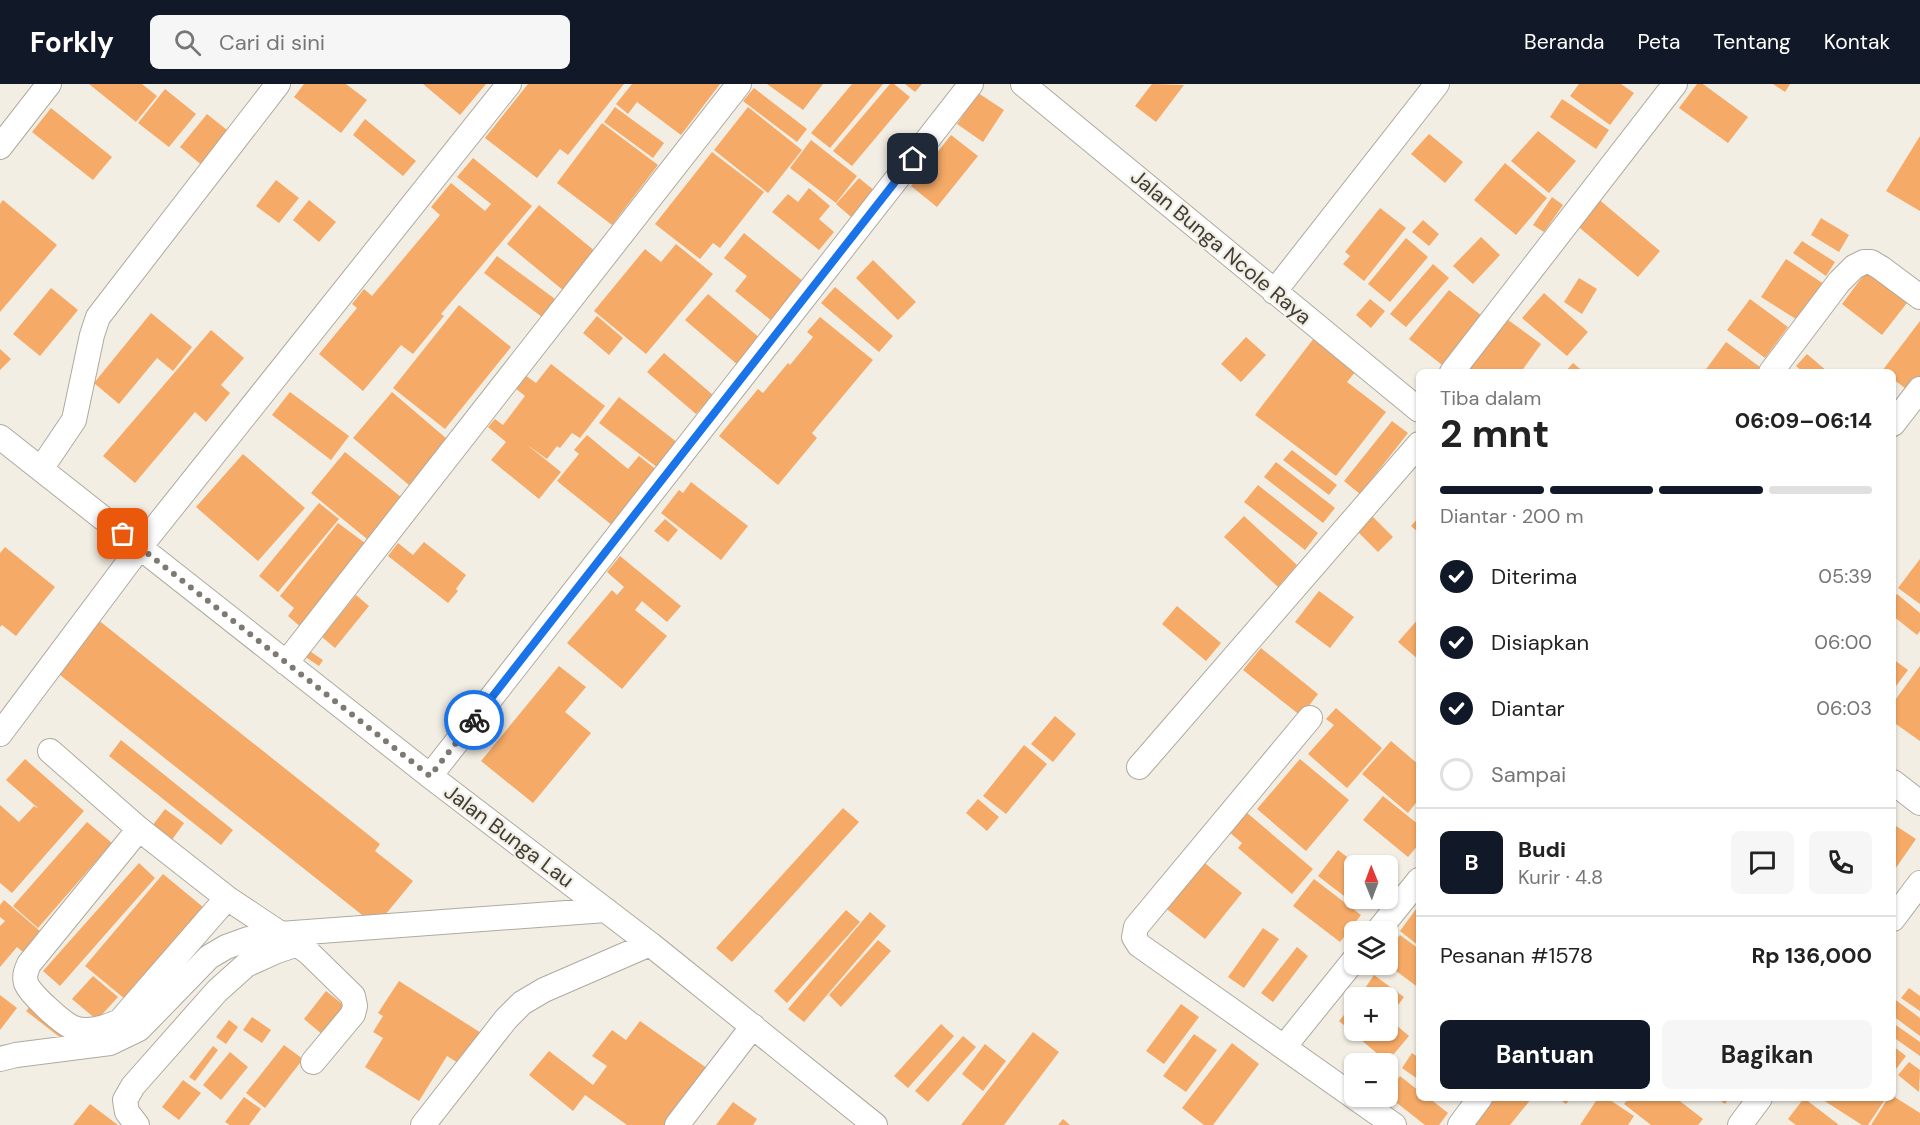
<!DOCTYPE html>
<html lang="id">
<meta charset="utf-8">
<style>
:root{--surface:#fff;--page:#f6f6f6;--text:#222;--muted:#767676;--line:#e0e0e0;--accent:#111827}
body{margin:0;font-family:"DM Sans",sans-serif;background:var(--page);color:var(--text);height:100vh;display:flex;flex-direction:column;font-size:22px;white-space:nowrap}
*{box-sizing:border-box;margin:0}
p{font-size:20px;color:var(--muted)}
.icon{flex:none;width:33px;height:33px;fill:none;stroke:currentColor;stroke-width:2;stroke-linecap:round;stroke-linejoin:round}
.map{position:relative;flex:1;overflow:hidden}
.sheet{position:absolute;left:1416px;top:285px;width:480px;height:732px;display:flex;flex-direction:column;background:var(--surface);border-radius:9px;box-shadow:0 2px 4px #0004}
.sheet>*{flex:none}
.needle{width:39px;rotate:359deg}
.tools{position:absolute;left:1344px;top:771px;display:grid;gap:12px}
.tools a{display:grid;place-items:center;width:54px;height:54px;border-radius:9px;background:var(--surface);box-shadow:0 2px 4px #0004;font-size:30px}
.pin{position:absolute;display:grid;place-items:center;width:51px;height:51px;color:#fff;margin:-26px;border-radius:12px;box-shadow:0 3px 9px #0006}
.courier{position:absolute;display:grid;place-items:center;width:60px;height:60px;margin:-30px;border:4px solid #1a73e8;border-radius:50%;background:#fff;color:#222;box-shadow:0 2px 8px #0007}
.summary em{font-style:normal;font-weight:700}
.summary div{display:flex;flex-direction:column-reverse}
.summary{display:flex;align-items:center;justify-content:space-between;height:102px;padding:0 24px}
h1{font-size:39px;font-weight:700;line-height:45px}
.bar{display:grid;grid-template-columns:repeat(4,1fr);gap:9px 6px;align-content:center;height:72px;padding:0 24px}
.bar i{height:8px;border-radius:4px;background:var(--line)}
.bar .active{background:var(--accent)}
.bar p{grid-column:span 4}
.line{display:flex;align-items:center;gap:15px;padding:0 24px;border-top:2px solid var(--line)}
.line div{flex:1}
.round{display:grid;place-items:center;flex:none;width:63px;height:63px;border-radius:9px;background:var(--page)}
ol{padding:0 24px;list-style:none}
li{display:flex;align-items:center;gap:18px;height:66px}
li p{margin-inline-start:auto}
li .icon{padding:6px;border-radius:50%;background:var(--accent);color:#fff;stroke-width:4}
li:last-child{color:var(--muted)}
li i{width:33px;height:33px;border:3px solid var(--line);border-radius:50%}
.button{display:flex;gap:12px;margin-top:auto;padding:12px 24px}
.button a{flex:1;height:69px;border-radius:9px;background:var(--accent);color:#fff;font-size:24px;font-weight:700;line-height:69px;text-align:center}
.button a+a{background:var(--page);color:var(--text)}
header{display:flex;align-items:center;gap:36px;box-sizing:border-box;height:84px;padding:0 30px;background:var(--accent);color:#fff}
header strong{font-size:28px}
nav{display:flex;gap:33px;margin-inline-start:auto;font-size:21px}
.search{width:420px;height:54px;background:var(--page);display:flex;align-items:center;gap:15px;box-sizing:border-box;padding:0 21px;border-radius:9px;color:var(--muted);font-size:22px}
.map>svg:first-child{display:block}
</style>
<header>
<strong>Forkly</strong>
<div class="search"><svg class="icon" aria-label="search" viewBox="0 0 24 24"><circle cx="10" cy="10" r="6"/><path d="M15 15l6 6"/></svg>Cari di sini</div>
<nav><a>Beranda</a><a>Peta</a><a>Tentang</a><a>Kontak</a></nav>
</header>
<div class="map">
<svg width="1920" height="1041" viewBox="0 0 1920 1041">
<rect width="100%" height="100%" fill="#f3eee3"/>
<path fill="#f5aa67" d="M89,0H142L157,12L136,38Z
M304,0H346L367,16L341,49L294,13Z
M423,0H486L460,31Z
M528,0H624L568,71L560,65L537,94L485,54Z
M632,0H720L681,51L637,18L628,30L616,20Z
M767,0H823L803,26Z
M852,0H883L830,64L811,49Z
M890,0H894L910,13L852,82L833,67Z
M905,0H922L915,8Z
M1152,0L1184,1L1156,38L1135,22Z
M1579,0H1621L1634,9L1610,41L1570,12Z
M1697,0H1703L1748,33L1728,59L1679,24Z
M1773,0H1790L1785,8Z
M754,4L807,45L797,58L743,17Z
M165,5L196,30L169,63L138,39Z
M978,9L1004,26L983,58L957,40Z
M1562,15L1609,46L1596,65L1550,33Z
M615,23L664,59L653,74L604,38Z
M748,23L802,66L768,109L714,66Z
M51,24L112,73L93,96L32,48Z
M207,30L232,50L204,83L180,63Z
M365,35L416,77L403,92L353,51Z
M602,39L658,81L612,141L557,99Z
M1538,47L1576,77L1549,109L1511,77Z
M1429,50L1463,78L1445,99L1411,70Z
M951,51L978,72L937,123L911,102Z
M1920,52V127L1886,107Z
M811,56L857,92L836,119L790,84Z
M712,68L764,108L720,164L713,159L700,175L655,140Z
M473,74L532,122L441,230L444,232L413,270L401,261L363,307L319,270L357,224L352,220L364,205L372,212L440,131L431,123L451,99L485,127L491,120L457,93Z
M1505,79L1547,114L1516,151L1474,116Z
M859,94L881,112L858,139L836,120Z
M276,96L299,114L279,139L256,122Z
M809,104L830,122L819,135L834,148L819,166L772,128L788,110L798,118Z
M1552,113L1563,121L1544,148L1533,141Z
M1596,113L1660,167L1638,193L1574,139Z
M3,116L57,161L0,228V120Z
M309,116L336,138L319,158L293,136Z
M539,121L596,168L564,207L507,160Z
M1380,124L1406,144L1364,197L1343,180L1350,172L1345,168Z
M1821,134L1849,151L1839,168L1811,151Z
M1423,136L1439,150L1429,162L1412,148Z
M744,149L804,198L772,237L735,207L747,192L724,174Z
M1481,153L1500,171L1473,200L1453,182Z
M1406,154L1428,173L1390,218L1368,200Z
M1802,157L1835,178L1826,192L1793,169Z
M676,160L713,190L646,270L594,227L645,165L661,178Z
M497,172L555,215L542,233L484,189Z
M1786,175L1824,200L1799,237L1761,213Z
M873,176L916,218L898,236L856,194Z
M1433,180L1449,194L1406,243L1390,230Z
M1869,184L1910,215L1882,251L1842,220Z
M1579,194L1597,205L1582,230L1564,218Z
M835,203L893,252L879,268L821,219Z
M51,204L78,226L40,272L13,250Z
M1449,206L1486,235L1446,284L1409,255Z
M1544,209L1588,248L1567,272L1522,234Z
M708,210L761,255L738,281L685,236Z
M1370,215L1385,227L1371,244L1356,231Z
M1750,215L1788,243L1765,274L1727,246Z
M459,221L511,263L445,345L393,304Z
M151,229L192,263L173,287L157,274L119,320L94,299Z
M597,232L623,254L609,271L583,249Z
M820,233L873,276L812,349L817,354L778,401L719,352L758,305L763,309L788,279L790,281L813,253L807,248Z
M1504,233L1541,260L1521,288H1465Z
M1920,237V303L1914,311L1893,295V288L1882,287Z
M211,246L244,274L221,301L230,309L206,338L195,328L135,399L103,372Z
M1246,253L1266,271L1241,298L1221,280Z
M1314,254L1356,287L1347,298L1386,328L1336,392L1255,331Z
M1726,258L1760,283L1757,288H1704Z
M0,265L11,275L0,286Z
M664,269L713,311L696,330L647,288Z
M1807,270L1828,288H1803L1796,282Z
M1573,279L1584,288H1565Z
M551,280L605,322L580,354L572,349L560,364L557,362L547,375L526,360L561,388L539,415L491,376L506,358L488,343L495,335L503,341L525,312L515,304L525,291L536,299Z
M290,308L349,352L331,376L272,331Z
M392,308L447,355L409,401L353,354Z
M619,313L678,359L658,384L599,339Z
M1392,337L1408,349L1360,410L1344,397Z
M587,351L628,385L639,372L658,387L613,442L557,397L579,370L574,366Z
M1292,366L1337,401L1329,411L1283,376Z
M345,368L401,413L367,455L311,409Z
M243,370L305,424L258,477L196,423Z
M1276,378L1335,424L1323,439L1264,393Z
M691,398L748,442L721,476L661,429L679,406L683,409Z
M1258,401L1318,449L1305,466L1244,418Z
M319,419L339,435L278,508L259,492Z
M1368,428L1393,453L1378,468L1353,443Z
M1244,432L1297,481L1278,503L1224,453Z
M1419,433V449L1411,442Z
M665,435L678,446L668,458L654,447Z
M338,439L369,462L303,545L288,532L294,524L280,512Z
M424,458L466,491L456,505L458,507L448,519L388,472L398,459L413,471Z
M5,463L55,503L16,552L2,541L0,543V469Z
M620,472L681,522L667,538L642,517L635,526L667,552L622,605L567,559L612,506L617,511L624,503L607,488Z
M1920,475V520L1898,504Z
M1319,507L1354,533L1330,564L1295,538Z
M1897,510L1920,529V547L1917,551L1893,532V515Z
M356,511L369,522L335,564L322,553Z
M1177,522L1221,559L1206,577L1162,540Z
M92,531L380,760L375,767L413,797L376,842L50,583Z
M1419,534V576L1398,558Z
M1261,564L1318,610L1301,632L1243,586Z
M308,566L323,576L319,582L304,572Z
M1893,575L1908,586L1893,606Z
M559,582L586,603L565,628L591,649L533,719L481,677Z
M1920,582V657L1893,638V619Z
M1336,624L1382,664L1347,704L1308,670L1334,641L1326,635Z
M1055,632L1076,650L1053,678L1031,660Z
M121,656L233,746L221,761L109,672Z
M1391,657L1419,681V715L1408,729L1362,690Z
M1024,661L1047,680L1006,730L983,712Z
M25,675L84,727L12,809L0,799V721L19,738L34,722L39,725L6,696Z
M1300,675L1349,716L1306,767L1257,725Z
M1383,712L1419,741V760L1408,773L1363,736Z
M978,715L999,733L987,747L966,729Z
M843,724L859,738L732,878L716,864Z
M165,725L184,739L169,760L149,746Z
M1246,728L1313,785L1292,810L1238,764L1242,759L1229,748Z
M87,738L112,759L38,844L13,822Z
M1893,740L1916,755L1893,788Z
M1338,766L1359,782H1354V814H1369L1361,825L1318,792Z
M1201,776L1242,809L1205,855L1163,822Z
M139,779L155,794L60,902L43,887Z
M163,790L203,823L125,915L85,882Z
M1314,795L1361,831L1340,858L1293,822Z
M4,816L48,854L31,875L17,863L0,883V842L5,837L0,833V821Z
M1419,821V862L1400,847Z
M846,826L860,838L787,919L774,907Z
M870,828L886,842L804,938L788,925Z
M1263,844L1279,855L1244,904L1228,893Z
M1400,851L1419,865V904L1388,881V867Z
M878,856L891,867L841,923L829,911Z
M1297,863L1308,872L1273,918L1261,909Z
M1374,891L1404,913L1393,928L1388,924V914H1372L1363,907Z
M93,892L118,913L97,936L72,915Z
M399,897L486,952L466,984L447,972L419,1017L365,983L383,954L373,948L383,932L378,929Z
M1909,904L1920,912V927L1901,914Z
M326,907L346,923L323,951L304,935Z
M0,911L17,924L0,946Z
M1893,914L1920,934V952L1893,932Z
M35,917L70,945L62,955L26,927Z
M1354,919V946H1388V934L1409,952L1387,978L1339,937Z
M1181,920L1199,933L1164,980L1146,967Z
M252,933L271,946L262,959L243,946Z
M229,936L238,943L226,960L216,953Z
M640,937L711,987L672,1041H627L585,1011L573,1027L529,991L549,967L593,1001L607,982L592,972L612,946L626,956Z
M1893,939L1920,958V972L1893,953Z
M941,940L954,952L908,1004L894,992Z
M1033,948L1059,968L1004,1041H961Z
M1194,950L1217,966L1186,1008L1163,992Z
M963,952L976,963L928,1018L915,1007Z
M1232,959L1259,980L1213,1041H1204L1182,1024Z
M985,960L1006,977L983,1007L962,990Z
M284,961L303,975L265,1024L246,1009Z
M213,962L218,966L195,997L189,993Z
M1893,962L1906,972L1896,985L1893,982Z
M230,968L248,983L221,1016L203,1001Z
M1412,969L1419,974V996L1402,984Z
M1909,978L1920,986L1919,1008L1898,991Z
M1400,992L1419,1007V1014H1429L1448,1029L1439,1041H1425L1388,1012V1008Z
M183,996L201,1009L179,1036L162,1023Z
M1893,1012L1920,1029V1041H1871L1888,1014H1893Z
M244,1013L261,1025L249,1041H230L225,1038Z
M1488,1014H1532L1510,1041H1472Z
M1558,1014H1571L1566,1020Z
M1598,1014H1607L1634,1032L1628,1041H1580Z
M1629,1014H1676L1703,1035L1698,1041H1651L1624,1020Z
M1717,1014H1729L1725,1020Z
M1804,1014L1839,1041H1796L1788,1035Z
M1820,1014H1886L1868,1041H1862Z
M733,1018L757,1035L753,1041H716Z
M90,1020L118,1041H73Z
M1063,1035L1070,1041H1058Z"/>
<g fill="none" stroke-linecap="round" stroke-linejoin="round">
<g stroke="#afaa9f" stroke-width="26">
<path id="minor" d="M1023,0L1419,326
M0,63L49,0
M1274,208L1437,0
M1452,288L1675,0
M1771,288L1839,198L1854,183L1864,178H1871L1881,184L1920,213
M1893,340L1920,305
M0,353L430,692L650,860L875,1041
M41,385L74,336L92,251L98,233L278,0
M286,579L739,0
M1310,634L1136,843L1134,853L1139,861L1394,1041
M0,650L140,463L509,0
M50,667L139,745L227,814L308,868L353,912L355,922L353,930L313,978
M1139,683L1419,360
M430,692L971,0
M1893,698L1920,719
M139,745L29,880C26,887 24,892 26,899C30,910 63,940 74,944C88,949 107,943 120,937L227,814
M1893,835L1920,799
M1377,848L1419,796
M1284,963L1354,876
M0,975L16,971L110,959L139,945L209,873L226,863L248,855L280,850L606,826
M137,1041L127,1028L125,1016L133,1002L217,907L246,881L277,867L298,860
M423,1041L506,935L522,919L544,906L650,860
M677,1041L753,942
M1460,1041L1480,1014
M1740,1041L1760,1014"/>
</g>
<use href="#minor" stroke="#fff" stroke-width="24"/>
</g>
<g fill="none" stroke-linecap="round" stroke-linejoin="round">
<path stroke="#7d7a73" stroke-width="6" stroke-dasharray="0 10.8" d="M123,450L430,692L474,636"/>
<path stroke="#1a73e8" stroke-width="8" d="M474,636L913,75"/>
</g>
<g text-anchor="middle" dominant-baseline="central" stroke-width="4.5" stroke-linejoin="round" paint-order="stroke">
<g font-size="21" fill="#3e3c37" stroke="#f3eee3">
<text transform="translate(1221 163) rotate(40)">Jalan Bunga Ncole Raya</text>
<text transform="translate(509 752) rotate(37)">Jalan Bunga Lau</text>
</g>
</g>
</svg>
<div class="tools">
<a><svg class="needle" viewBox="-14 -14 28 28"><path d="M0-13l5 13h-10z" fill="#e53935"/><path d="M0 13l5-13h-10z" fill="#767676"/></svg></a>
<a><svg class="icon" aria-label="layers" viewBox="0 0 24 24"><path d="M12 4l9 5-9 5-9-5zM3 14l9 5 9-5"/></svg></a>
<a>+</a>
<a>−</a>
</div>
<div class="pin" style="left:123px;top:450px;background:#ea580c"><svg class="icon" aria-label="bag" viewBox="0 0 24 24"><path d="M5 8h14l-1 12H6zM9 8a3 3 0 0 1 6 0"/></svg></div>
<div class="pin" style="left:913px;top:75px;background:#1f2937"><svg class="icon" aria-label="home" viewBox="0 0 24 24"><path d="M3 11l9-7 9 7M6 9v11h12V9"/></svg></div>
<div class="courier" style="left:474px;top:636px"><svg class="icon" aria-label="bike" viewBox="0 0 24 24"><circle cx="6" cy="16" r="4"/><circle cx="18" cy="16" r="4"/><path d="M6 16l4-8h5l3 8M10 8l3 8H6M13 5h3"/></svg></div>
<section class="sheet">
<div class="summary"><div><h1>2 mnt</h1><p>Tiba dalam</p></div><em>06:09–06:14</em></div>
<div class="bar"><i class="active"></i><i class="active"></i><i class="active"></i><i></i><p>Diantar · 200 m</p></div>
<ol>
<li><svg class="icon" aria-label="check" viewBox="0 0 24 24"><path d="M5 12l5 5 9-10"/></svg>Diterima<p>05:39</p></li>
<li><svg class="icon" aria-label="check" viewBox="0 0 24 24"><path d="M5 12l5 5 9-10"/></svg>Disiapkan<p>06:00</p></li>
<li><svg class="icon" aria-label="check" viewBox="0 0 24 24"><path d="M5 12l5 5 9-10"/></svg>Diantar<p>06:03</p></li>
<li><i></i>Sampai</li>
</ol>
<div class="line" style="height:108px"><b class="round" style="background:var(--accent);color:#fff">B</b><div><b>Budi</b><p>Kurir · 4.8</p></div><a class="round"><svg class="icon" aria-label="chat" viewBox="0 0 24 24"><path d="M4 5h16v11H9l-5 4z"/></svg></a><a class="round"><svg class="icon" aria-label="phone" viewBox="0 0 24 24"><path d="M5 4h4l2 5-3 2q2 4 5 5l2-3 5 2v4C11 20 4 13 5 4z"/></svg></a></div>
<div class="line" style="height:78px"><div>Pesanan #1578</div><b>Rp 136,000</b></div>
<div class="button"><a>Bantuan</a><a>Bagikan</a></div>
</section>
</div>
